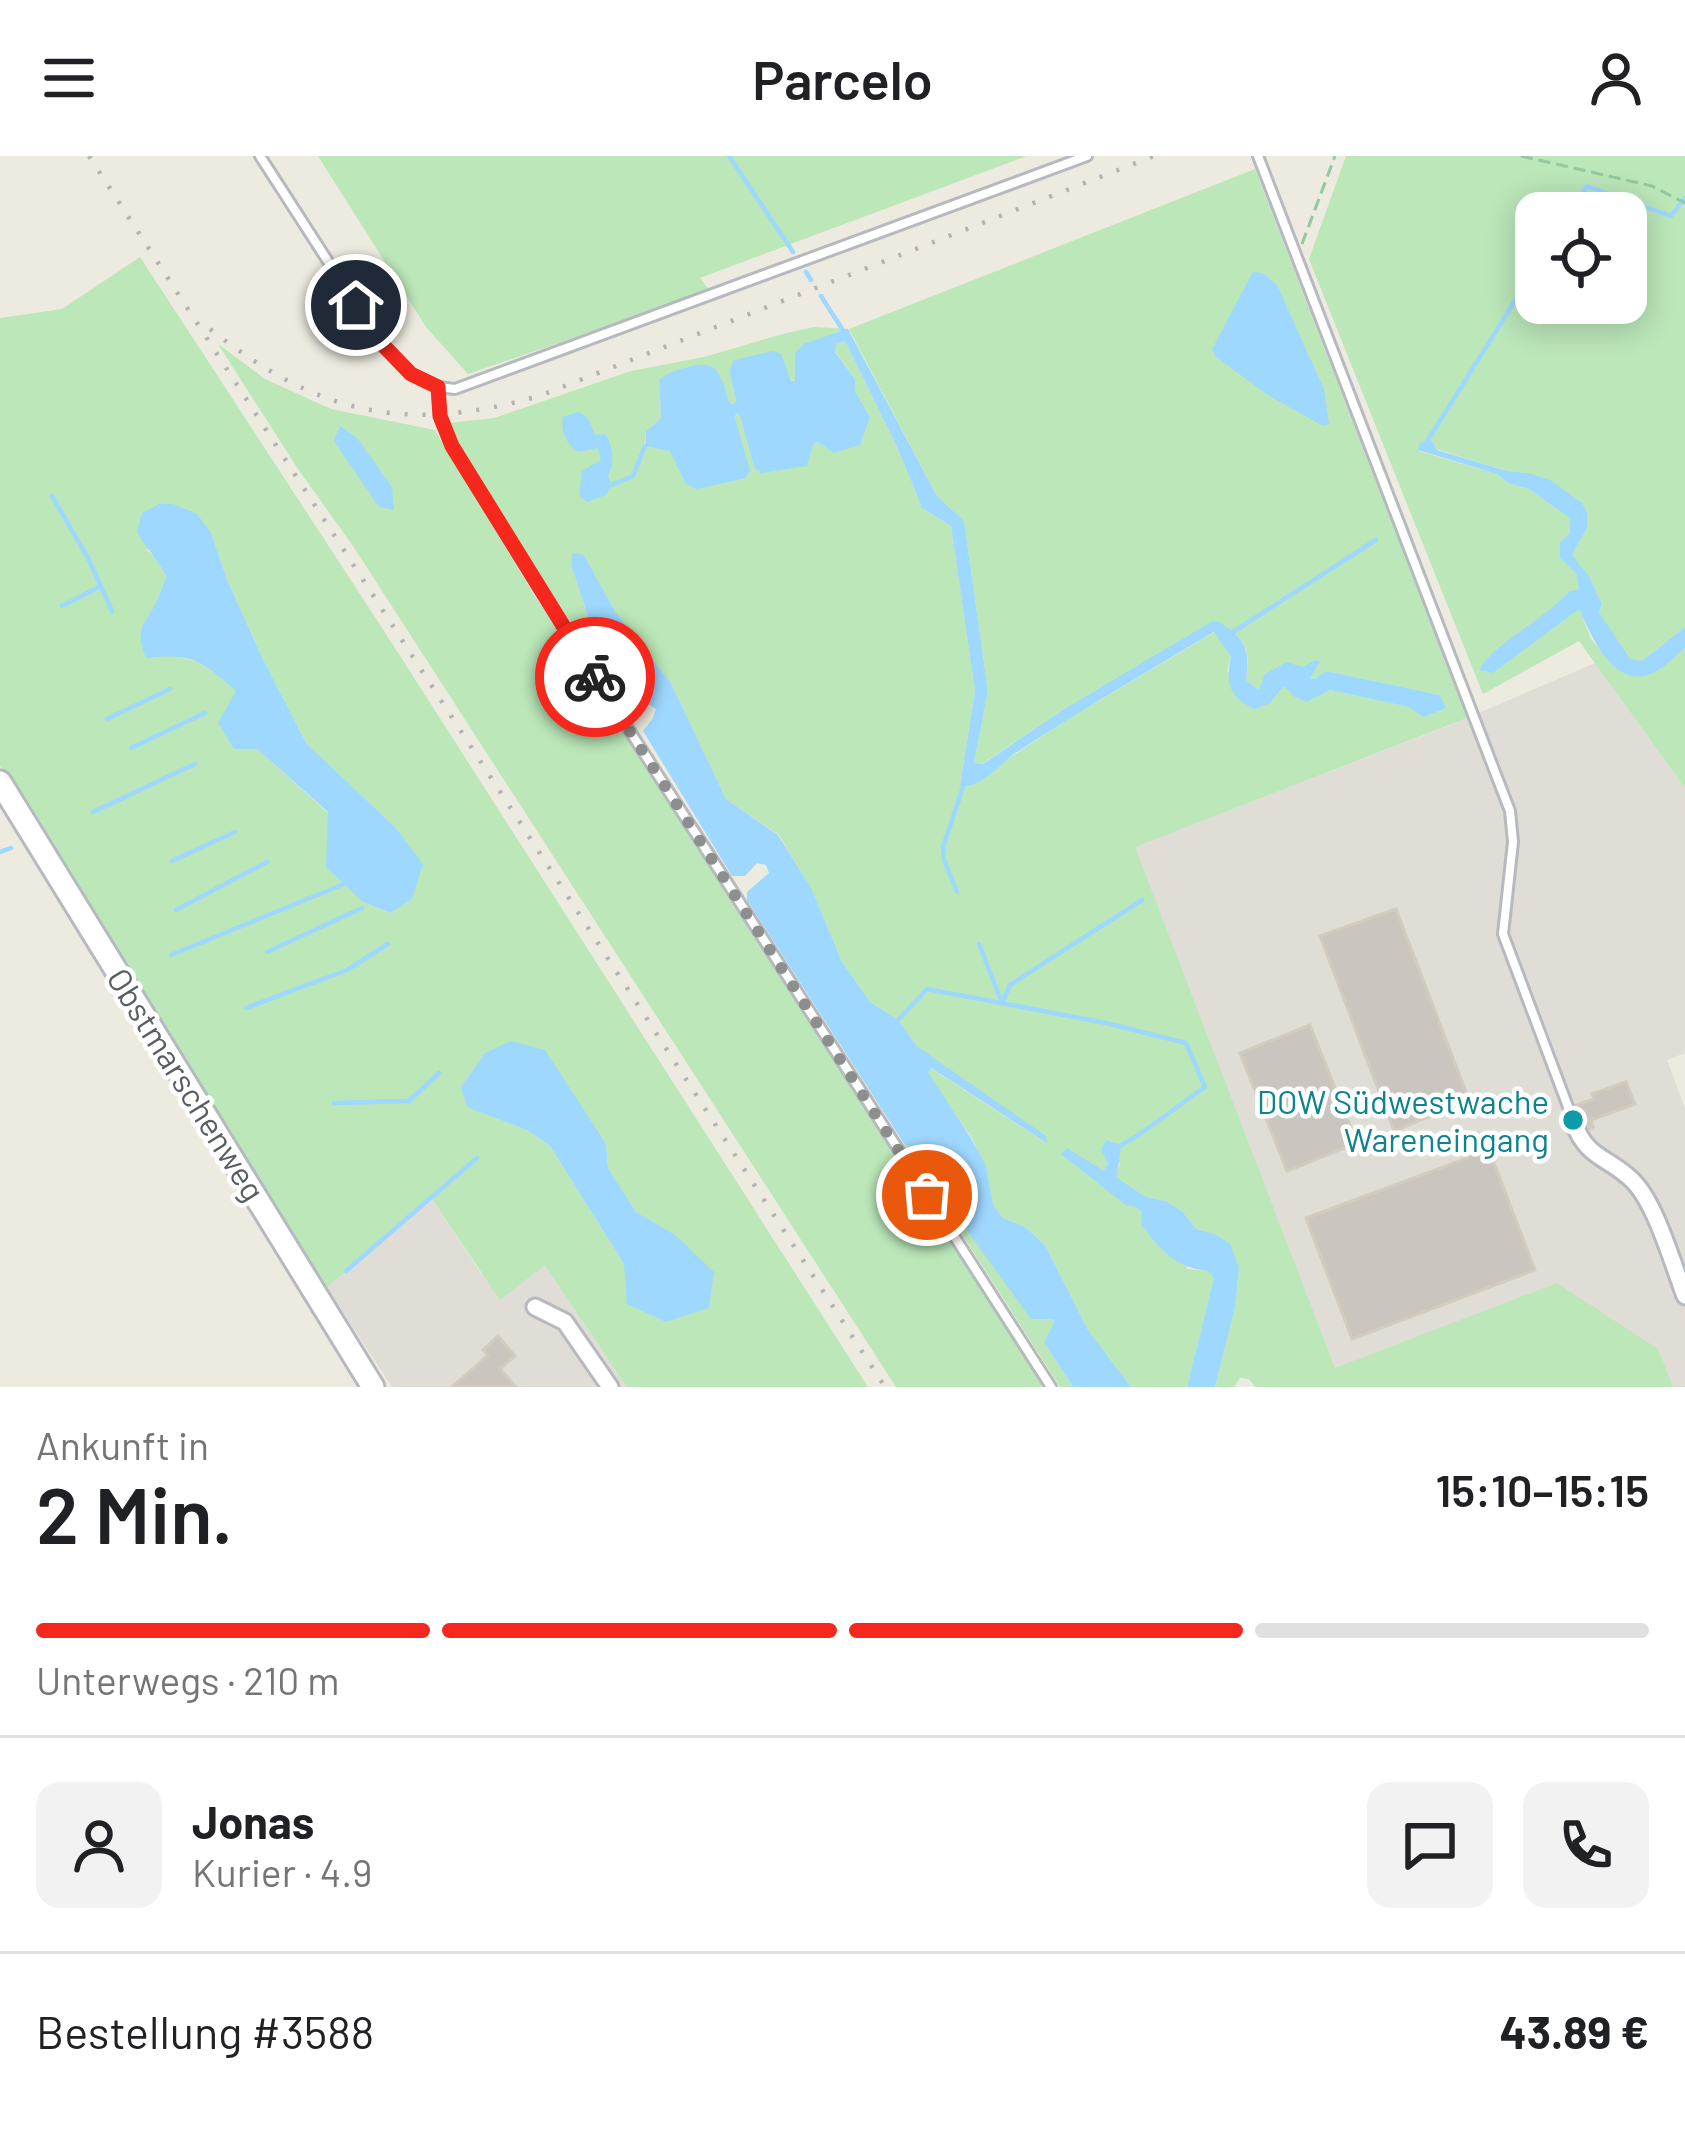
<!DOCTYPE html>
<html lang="de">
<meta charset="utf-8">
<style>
:root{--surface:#fff;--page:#f2f2f2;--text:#202124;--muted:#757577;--line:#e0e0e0;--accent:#f6271d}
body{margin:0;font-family:Barlow,sans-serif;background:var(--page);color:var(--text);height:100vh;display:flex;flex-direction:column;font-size:45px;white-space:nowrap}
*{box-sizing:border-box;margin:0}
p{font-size:39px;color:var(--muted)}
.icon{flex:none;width:66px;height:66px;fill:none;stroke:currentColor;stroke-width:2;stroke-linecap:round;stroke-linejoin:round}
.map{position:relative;height:1231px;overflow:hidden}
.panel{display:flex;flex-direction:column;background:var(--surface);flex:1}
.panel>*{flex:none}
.controls{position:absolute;left:1515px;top:36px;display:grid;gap:24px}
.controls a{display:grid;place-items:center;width:132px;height:132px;border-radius:24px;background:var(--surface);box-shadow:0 6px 30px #0003;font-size:60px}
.pin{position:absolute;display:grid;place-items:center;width:102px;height:102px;color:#fff;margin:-51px;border:6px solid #fff;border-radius:50%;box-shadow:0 3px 12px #0007}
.courier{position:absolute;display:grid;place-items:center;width:120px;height:120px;margin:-60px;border:9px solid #f6271d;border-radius:50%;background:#fff;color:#222;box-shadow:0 3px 15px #0007}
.overview em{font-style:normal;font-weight:600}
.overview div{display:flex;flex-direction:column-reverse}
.overview{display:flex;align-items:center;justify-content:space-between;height:204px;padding:0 36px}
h1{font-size:78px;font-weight:600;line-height:90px}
.bar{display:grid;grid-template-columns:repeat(4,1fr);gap:18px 12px;align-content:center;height:144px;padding:0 36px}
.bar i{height:15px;border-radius:9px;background:var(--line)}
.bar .on{background:var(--accent)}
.bar p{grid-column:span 4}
.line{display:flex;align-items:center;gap:30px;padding:0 36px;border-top:3px solid var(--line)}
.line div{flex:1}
.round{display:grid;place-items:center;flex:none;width:126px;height:126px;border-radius:24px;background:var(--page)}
header{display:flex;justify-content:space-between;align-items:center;height:156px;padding:0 36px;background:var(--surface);font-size:54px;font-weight:600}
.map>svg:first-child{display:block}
</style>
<header><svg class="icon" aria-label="menu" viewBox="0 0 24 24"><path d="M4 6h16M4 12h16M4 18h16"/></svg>Parcelo<svg class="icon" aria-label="person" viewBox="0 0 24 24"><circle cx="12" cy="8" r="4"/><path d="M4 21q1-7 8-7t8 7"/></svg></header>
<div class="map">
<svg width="1685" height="1231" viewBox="0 0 1685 1231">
<rect width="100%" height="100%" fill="#edeadf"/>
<path fill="#e0ddd7" d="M1595,507L1685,632V897L1667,904L1685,953V1231H1342L1134,691L1453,568Z
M430,1040L482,1119L545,1108L627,1231H392L327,1132Z"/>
<path fill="#bbe7b9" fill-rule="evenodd" d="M318,0H1027L700,122L710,135L468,218L426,171Z
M1346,0H1685V471L1642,505L1630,504L1599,456L1602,448L1589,420L1572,399L1587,372L1528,317L1507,315L1436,293L1430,282L1419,295L1497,318L1508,327L1529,333L1570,361V377L1561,387L1576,417L1580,435H1569L1493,517L1579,452L1591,483L1616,512L1658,514L1685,492V632L1579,485L1483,538L1309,103ZM1536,57H1626V147H1536Z
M1255,13L1467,562L1135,691L1335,1212L1557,1127L1658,1193L1673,1231H1255L1249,1223L1240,1222L1234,1231H1215L1235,1152L1239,1111L1215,1078L1196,1073L1182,1055L1166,1045L1146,1041L1116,1022L1120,1007H1108L1105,1016L1067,993L1142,1056L1188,1113L1208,1115L1214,1122L1187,1231H1131L1088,1174L1045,1089L1025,1071L1003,1062L992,1049L986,1013L972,982L927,917L930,912L1045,986L918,891L898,864L870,846L842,806L812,735L779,679L726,643L671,527L615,455L584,399L571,409L589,463L591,495C541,422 486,348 449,267L494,262L631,215L704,201L783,178L814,171L849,173ZM849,173L937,340L964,365L988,535L974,607L982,608L1061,555L1217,465C1246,485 1251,489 1246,524L1260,535L1308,521L1315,523L1326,515L1440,539L1409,551L1330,534L1307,546L1284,530L1270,547L1227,515L1231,500L1215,476L1068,563L1000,608L983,624L960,628L975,535L951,370L922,352L898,293L845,185L835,188V195L855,223V235L870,261L813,289L754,311L740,259L736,256L735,262L685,327L670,294L644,289L646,275L661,262L659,225L719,218L730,247L734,248L736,244L729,215L796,225L795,197Z
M140,101L386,478L868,1231H627L545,1109L500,1144L430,1040L327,1132L0,610V162L62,153ZM211,377L228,426L261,499L306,587L394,670L412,743L389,757L363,746L328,657L257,593L237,535L205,508L172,499L146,501C136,475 141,474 153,452C159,442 162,431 166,421L159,403L146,394ZM467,950L606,987L608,1012L636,1056L674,1078L624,1108L550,990L527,974Z
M218,188L265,223L331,253L435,274L533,437L1044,1231H896L353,390L298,313Z
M905,989L936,996L1047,1161L1054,1163V1171L1045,1188L1073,1231H1060Z"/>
<path fill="#9ed8ff" d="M1253,116L1263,117L1277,129L1324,233L1329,268L1323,270L1271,241L1216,201L1212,193Z
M848,173L937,340L964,365L988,535L974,607L983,608L1061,555L1211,466L1218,465C1246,484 1250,491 1246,524L1259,534L1265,518L1287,506L1302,511L1316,504L1320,506L1310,522L1315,523L1326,515L1440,539L1446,552L1423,561L1409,551L1330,534L1307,546L1295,541L1284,530L1270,547L1255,553C1229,542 1225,526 1231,500L1214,476C1147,516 1079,555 1014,598C998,610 981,633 960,629L975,535L951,370L922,352L898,293L845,185L836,188L835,196L855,223V235L870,261L860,289L834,297L818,286L813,289L807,310L761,317L754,311L740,260L736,257L735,262L750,314L746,322L696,333L685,327L670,295L645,290L646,275L661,262L659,224C667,217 674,215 685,212C719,201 720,219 730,247L734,248L736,244L729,215L734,204L773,195L781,198L791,225H795V197L803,188Z
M579,256L588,262L595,279L605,278C613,288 615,308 608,319L611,329L606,339L587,346L579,340L582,315L601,304L598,292L578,296C567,289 560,275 563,261Z
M340,270L357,282L392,331L394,354L379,351L334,285Z
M1430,282L1437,294L1507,315L1528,317L1550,324L1582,347L1587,357V372L1572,399L1589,420L1602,448L1599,456L1630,503L1642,505L1685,471V492C1673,502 1659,517 1644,520C1609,526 1590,476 1579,453L1493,517L1479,514C1495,486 1545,464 1569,435L1579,434L1576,417L1560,402V387L1570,377V362L1529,333L1508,327L1497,318L1418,294L1419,288Z
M159,348H173L197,358L211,377L228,426L261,499L306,587L394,670L423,708L412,743L390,757L363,746L326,711L328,656L257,593H234L218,567L236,535C202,505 193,497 146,502C136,476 140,474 153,452C159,442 162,431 166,421C159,403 146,393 137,376L142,357Z
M572,397L584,399L615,455L671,527L726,643L778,679L811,732L842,806L870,846L898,864L918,891L1046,980L1047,987L931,912L928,916L971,982L986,1010L993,1049L1003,1062L1025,1071L1045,1089L1088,1174L1131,1231H1073L1045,1188C1045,1178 1054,1174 1054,1163H1031L948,1048L957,1023L937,996L905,989L747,744V736L769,717L766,709L757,707L745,720H732L643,575L653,562L656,553L648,548L630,555L591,495L589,463L571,409Z
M511,885L545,894L606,988L608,1012L636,1056L674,1078L714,1116L709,1152L666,1166L627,1148L624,1108L550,990L527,974L467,951L461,931L485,897Z
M1106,984L1121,989L1117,1022L1146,1041L1166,1045L1182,1055L1196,1073L1215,1078L1230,1088L1239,1111L1235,1152L1215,1231H1187L1214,1122L1208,1115C1173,1111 1162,1094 1141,1069L1142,1056L1134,1050H1127L1061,998L1067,992L1104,1015L1108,1007L1101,994Z"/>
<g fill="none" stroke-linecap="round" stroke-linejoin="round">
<path stroke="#9ed8ff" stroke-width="4.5" d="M729,0L793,96
M1570,57L1587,30L1671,60L1685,42
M806,116L811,124
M821,140L844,176
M1428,284L1536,111
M611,329L633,320L645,290
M52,340L89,404L112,455
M62,450L99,431
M1233,476L1376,384
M107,563L170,533
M131,592L205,557
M93,656L195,608
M0,696L11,692
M172,705L235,676
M957,736L944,704L943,691L964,628
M176,754L267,706
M979,788L1002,847L1010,829L1142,744
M267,796L362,752
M171,799L344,728
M246,852L347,814L388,788
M898,864L927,833L1106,867L1186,887L1205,931L1137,980L1121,989
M334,947L409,945L439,917
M346,1115L477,1002"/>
</g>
<path fill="#cac6bf" stroke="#d2cbbe" stroke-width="3" d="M1396,753L1469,944L1394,975L1320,780Z
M1310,869L1357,987L1287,1015L1240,897Z
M1626,926L1635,948L1591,964L1593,971L1589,973L1576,949L1594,943L1592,938Z
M1489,994L1535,1114L1352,1183L1306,1062Z
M498,1180L515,1200L500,1213L516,1231H452L488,1199L483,1194Z"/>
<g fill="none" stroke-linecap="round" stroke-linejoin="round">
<g stroke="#b6b9be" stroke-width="14">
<path id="service" d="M260,0L380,186L411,218L438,231L455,233L1087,0
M1258,0L1510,655L1513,686L1503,778L1573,964
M438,231L440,260L452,290L563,471L1051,1231"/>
</g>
<g stroke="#b6b9be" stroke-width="21">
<path id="minor" d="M1573,965C1587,1004 1608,1000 1633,1025C1656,1048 1673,1109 1685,1140
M535,1151L565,1166L610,1231"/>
</g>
<g stroke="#b6bac0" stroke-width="27">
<path id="secondary" d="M0,626L373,1231"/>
</g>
<path stroke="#93c8a0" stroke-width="3" stroke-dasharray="12 6" stroke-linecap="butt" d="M1521,0L1652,30L1685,47
M1302,88L1335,0"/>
<use href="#service" stroke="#fff" stroke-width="8"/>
<use href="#minor" stroke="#fff" stroke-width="15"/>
<use href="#secondary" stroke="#fff" stroke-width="21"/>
<path stroke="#b2b3b3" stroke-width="4.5" stroke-dasharray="3 15" stroke-linecap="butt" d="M89,0L885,1231
M210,173C319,259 405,278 539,240L1154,0"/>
</g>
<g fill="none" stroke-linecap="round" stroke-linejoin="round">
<path stroke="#8d8e8e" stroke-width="12" stroke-dasharray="0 21.6" d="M595,521L927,1039"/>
<path stroke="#f6271d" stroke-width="15" d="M356,149L380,186L411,218L438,231L440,260L452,290L595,521"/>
</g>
<circle fill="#0f9aa8" stroke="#fff" stroke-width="4.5" cx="1573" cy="964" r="12"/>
<g text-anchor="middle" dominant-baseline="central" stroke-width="9" stroke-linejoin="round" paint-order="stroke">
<g font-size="33" fill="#595d62" stroke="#fff">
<text transform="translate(187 928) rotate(58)">Obstmarschenweg</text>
</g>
<g font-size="33" fill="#0d838f" stroke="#fff" text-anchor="end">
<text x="1549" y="945">DOW Südwestwache<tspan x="1549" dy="38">Wareneingang</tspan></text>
</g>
</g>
</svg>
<div class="controls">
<a><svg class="icon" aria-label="locate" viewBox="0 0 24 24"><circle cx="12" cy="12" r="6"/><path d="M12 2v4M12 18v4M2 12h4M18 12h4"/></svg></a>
</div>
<div class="pin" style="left:927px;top:1039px;background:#ea580c"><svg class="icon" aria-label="bag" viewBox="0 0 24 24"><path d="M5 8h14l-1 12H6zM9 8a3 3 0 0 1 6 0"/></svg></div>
<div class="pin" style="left:356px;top:149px;background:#1f2937"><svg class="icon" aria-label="home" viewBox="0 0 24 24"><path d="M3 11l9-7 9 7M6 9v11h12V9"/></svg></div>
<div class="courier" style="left:595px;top:521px"><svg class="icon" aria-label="bike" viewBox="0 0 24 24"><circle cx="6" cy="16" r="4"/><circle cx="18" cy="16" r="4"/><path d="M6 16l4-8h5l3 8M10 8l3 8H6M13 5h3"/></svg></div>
</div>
<section class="panel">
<div class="overview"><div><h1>2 Min.</h1><p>Ankunft in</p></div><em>15:10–15:15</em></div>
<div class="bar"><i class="on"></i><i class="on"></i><i class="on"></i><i></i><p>Unterwegs · 210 m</p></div>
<div class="line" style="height:216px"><a class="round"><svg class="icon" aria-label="person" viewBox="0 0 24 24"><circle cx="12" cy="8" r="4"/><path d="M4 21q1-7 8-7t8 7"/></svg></a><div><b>Jonas</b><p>Kurier · 4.9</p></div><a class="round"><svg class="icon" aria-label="chat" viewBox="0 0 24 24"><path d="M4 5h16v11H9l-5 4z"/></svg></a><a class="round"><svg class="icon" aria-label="phone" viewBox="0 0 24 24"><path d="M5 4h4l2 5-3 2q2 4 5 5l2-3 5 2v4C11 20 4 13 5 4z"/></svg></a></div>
<div class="line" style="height:156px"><div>Bestellung #3588</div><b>43.89 €</b></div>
</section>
